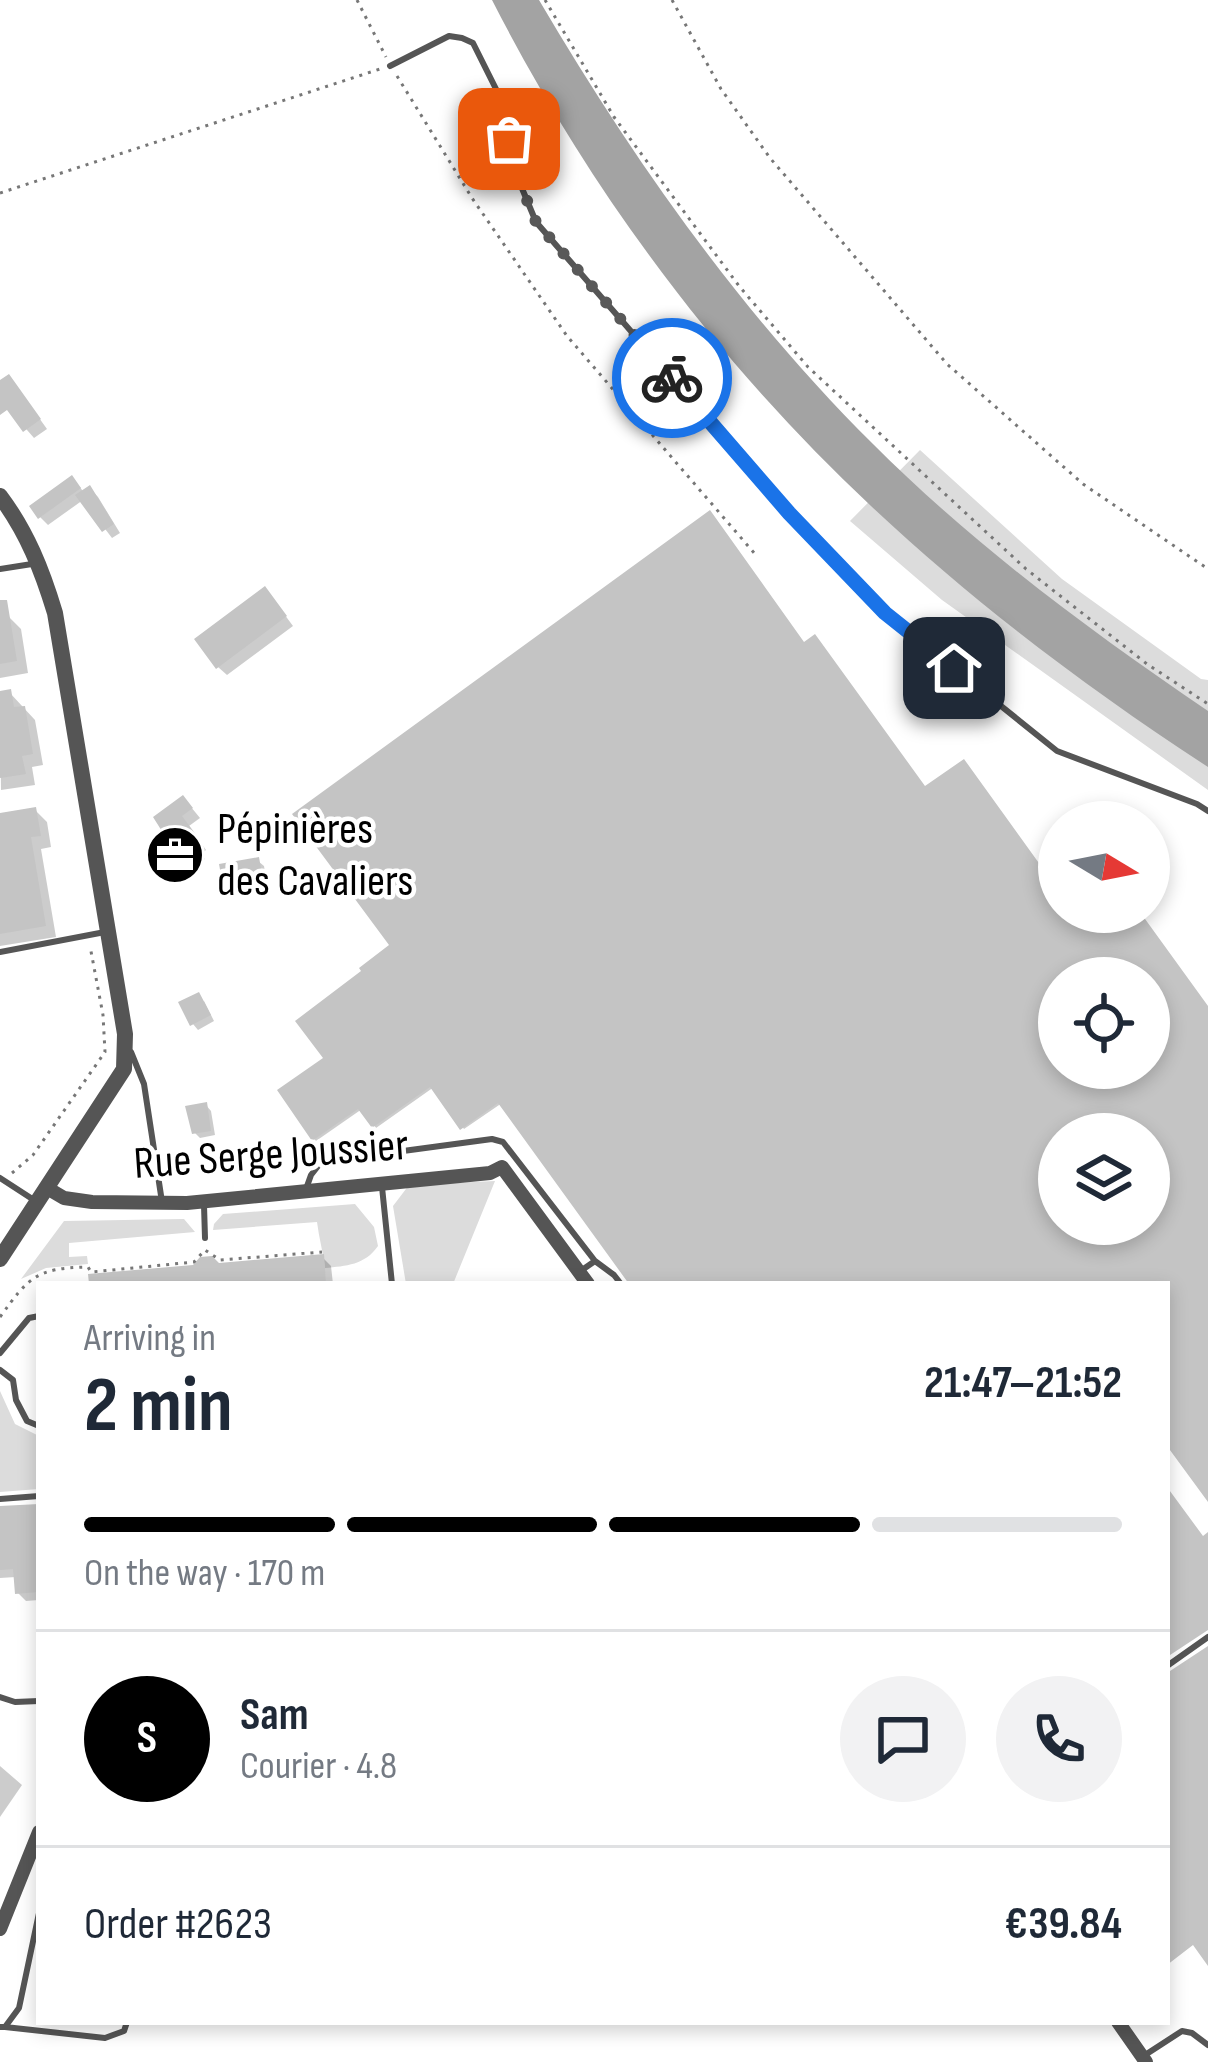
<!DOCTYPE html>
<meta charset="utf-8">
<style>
:root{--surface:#fff;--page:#f2f2f3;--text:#1f2937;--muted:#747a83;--line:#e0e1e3;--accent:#000}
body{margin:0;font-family:"Sofia Sans Condensed",sans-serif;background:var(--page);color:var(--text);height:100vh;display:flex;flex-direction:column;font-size:45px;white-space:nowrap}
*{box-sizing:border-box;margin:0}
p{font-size:39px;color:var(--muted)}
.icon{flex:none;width:66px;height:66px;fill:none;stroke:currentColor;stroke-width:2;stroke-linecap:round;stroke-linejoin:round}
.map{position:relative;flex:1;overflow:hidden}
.drawer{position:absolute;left:36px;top:1281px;width:1134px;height:744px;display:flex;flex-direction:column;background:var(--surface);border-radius:0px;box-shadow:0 6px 18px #0003}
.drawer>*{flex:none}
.needle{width:78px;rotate:100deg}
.tools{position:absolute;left:1038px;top:801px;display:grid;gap:24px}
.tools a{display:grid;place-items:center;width:132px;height:132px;border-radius:50%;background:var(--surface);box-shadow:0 6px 18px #0003;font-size:60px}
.pin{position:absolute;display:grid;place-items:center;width:102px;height:102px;color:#fff;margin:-51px;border-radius:24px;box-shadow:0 6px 18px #0006}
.courier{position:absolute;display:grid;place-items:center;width:120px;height:120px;margin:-60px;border:9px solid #1a73e8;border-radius:50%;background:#fff;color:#222;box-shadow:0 3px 15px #0007}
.headline em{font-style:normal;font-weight:700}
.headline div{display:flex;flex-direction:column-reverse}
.headline{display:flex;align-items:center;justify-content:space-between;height:204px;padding:0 48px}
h1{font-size:78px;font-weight:700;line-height:90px}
.bar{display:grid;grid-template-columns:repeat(4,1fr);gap:18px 12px;align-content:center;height:144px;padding:0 48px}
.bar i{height:15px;border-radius:9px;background:var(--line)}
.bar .on{background:var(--accent)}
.bar p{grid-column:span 4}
.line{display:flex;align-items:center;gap:30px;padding:0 48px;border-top:3px solid var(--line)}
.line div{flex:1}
.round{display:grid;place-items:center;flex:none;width:126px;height:126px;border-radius:63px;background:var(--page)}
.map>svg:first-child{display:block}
</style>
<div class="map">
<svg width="1208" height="2062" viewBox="0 0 1208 2062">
<rect width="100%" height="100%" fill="#fff"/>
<path fill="#dcdcdc" d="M920,450L1062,579L1201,679L1208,680V790L942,600L850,521Z
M495,1181L453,1284H406L393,1206L409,1185Z
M355,1204L374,1227L378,1246C365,1265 346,1266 325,1268C323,1252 319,1238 317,1222L213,1230L214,1224L223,1214Z
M184,1219L195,1232L69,1243V1257L87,1256L88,1264L46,1268L21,1279L64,1221Z
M0,1391L15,1424L39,1436V1489L0,1492Z"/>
<path fill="#a3a3a3" d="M492,0H539C633,160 741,313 873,444C974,545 1090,631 1208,711V767C1090,690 974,603 871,506C717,362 588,188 492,0Z"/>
<path fill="#0003" fill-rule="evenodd" d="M0,384L17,387L47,429L34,438L0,399Z
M80,487L84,493L90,489L98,497L120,533L112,538L83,500L48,525L40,517Z
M273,599L293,626L227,675L218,667Z
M8,616L21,629L28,673L0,678V618Z
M804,646L925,789L1059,895V912H1137L1208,1010V1497L1167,1440V1284H633L502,1103L464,1129L434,1087L376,1128L362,1109L316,1141L314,1139L327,1059ZM1059,978H1149V1068H1059ZM1059,1134H1149V1224H1059Z
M10,693L35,720L43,765L32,767L35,785L1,790L0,694Z
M191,807L200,818L189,826L206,850L201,854L205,859L189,871L181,862L174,844L157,818Z
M35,810L47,822L51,847L41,849L56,937L0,946V816Z
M258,861L264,866L266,878L230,884L224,879Z
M204,1001L214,1021L198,1030L193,1024Z
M206,1105L211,1111L215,1135L200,1138L195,1133Z
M323,1258L331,1266L333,1284H92L218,1266Z
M39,1507V1600L26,1601L18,1593L16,1577L0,1578V1509Z
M0,1766L22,1785L0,1817Z"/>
<path fill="#c4c4c4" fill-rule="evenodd" d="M9,374L41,419L23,432L7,410L0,415V380Z
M72,475L81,488L38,519L29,506Z
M90,485L114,524L102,532L75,495Z
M710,510L804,642L815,634L925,786L964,759L1059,891V912H1140L1208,1006V1502L1167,1446V1284H629L498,1103L460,1130L430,1087L372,1128L358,1109L312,1141L277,1090L323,1058L295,1021L361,971L359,968L389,945L292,814ZM1059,978H1149V1068H1059ZM1059,1134H1149V1224H1059Z
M265,586L287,616L216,669L194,639Z
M0,600H7L17,661L0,664Z
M11,689L14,707L25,706L33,754L22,756L26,774L0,778V691Z
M183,795L193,808L182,816L200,840L195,844L199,849L178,864L165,847L170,844L153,817Z
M36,807L41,836L31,837L46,926L0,934V813Z
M259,857L262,874L222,881L219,864Z
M199,992L211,1015L190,1026L178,1002Z
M207,1102L211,1131L192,1134L185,1106Z
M324,1254L326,1284H89L88,1274L193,1265L200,1257L212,1256L219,1263Z
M1167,1487L1203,1536L1208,1532V1630L1167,1657Z
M39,1504V1592L15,1594L13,1569L0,1570V1506Z
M1208,1646V1966L1193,1945L1167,1965V1673Z"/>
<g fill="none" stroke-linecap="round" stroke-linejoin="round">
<path stroke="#777" stroke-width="3" stroke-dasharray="3 6" stroke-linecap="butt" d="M357,0L386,57
M545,0L614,117L739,286L808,367L1026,569L1147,664L1208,704
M672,0L721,89L770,158L947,364L1083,484L1208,569
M397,76L472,198L567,336L755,554
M0,193L380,69
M12,1173L33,1155L105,1052L103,1015L90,946
M0,1317C29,1277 36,1268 88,1267L91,1272L194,1262L205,1250L220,1260L322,1252"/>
<path stroke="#555" stroke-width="6" d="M390,66L449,36L462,38L473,43L503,103L516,174L536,222L789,513L885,613L1057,751L1197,804L1208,811
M0,569L32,564
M0,952L105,932
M131,1052L144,1084L162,1202
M0,1178L37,1202
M382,1187L392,1284
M306,1189L311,1175L322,1161L342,1152L366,1156L492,1139L503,1142L595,1261
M204,1205L205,1238
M582,1270L595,1261L614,1275L621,1284
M0,1353L29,1318L39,1316
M0,1370L13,1380L16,1400L27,1421L39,1426
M0,1499L39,1496
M1167,1666L1208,1637
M0,1697L15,1702L39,1701
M0,2027H5L19,2008L39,1913
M5,2027L105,2038L124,2031L127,2022
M1145,2055L1182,2031L1192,2033L1208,2045"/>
<path stroke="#555" stroke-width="14" d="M47,1188L64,1198L92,1202L187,1203L490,1173L502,1167L588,1284
M0,1929L39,1832
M1118,2022L1146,2062"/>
<path stroke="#555" stroke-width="16" d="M0,496C27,532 42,570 55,613L125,1034L124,1069L0,1259"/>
</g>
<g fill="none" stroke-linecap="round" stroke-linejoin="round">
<path stroke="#595959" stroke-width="12" stroke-dasharray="0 21.6" d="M509,139L516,174L536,222L672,378"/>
<path stroke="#1a73e8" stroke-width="15" d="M672,378L789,513L885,613L954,668"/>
</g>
<defs>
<g id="office-disc" transform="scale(3)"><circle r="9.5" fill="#000" stroke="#fff"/><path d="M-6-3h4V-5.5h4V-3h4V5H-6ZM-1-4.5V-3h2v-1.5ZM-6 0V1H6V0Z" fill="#fff"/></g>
</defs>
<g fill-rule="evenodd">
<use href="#office-disc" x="175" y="855"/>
</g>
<g text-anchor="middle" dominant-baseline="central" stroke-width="9" stroke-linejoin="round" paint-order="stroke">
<g font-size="45" fill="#000" stroke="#fff" text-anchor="start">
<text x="217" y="829">Pépinières<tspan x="217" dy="52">des Cavaliers</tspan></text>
</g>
<g font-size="45" fill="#000" stroke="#fff">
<text transform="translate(271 1155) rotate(-4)">Rue Serge Joussier</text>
</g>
</g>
</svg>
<div class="tools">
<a><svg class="needle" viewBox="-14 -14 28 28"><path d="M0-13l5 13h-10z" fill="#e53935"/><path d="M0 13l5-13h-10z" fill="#747a83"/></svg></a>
<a><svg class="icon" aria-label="locate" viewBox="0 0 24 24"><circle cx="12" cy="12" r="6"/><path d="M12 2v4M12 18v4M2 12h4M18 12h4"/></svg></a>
<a><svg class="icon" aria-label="layers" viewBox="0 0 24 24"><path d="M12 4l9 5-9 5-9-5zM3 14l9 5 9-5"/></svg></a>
</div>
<div class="pin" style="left:509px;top:139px;background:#ea580c"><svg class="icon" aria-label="bag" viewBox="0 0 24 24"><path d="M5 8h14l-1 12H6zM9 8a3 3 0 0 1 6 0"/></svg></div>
<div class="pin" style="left:954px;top:668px;background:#1f2937"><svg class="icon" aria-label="home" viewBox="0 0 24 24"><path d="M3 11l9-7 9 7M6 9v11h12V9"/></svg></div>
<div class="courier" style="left:672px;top:378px"><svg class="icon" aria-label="bike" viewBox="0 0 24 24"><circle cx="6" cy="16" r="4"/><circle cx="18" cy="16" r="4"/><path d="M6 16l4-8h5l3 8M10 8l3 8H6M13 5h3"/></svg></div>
<section class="drawer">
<div class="headline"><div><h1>2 min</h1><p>Arriving in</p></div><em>21:47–21:52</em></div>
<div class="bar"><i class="on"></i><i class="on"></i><i class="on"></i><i></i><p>On the way · 170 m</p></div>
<div class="line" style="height:216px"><b class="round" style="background:var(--accent);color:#fff">S</b><div><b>Sam</b><p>Courier · 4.8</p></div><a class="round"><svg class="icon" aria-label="chat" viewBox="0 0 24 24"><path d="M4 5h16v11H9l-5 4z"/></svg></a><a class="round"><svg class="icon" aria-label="phone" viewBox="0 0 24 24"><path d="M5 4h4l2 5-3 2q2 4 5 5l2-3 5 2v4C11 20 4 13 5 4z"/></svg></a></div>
<div class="line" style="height:156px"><div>Order #2623</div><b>€39.84</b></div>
</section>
</div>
